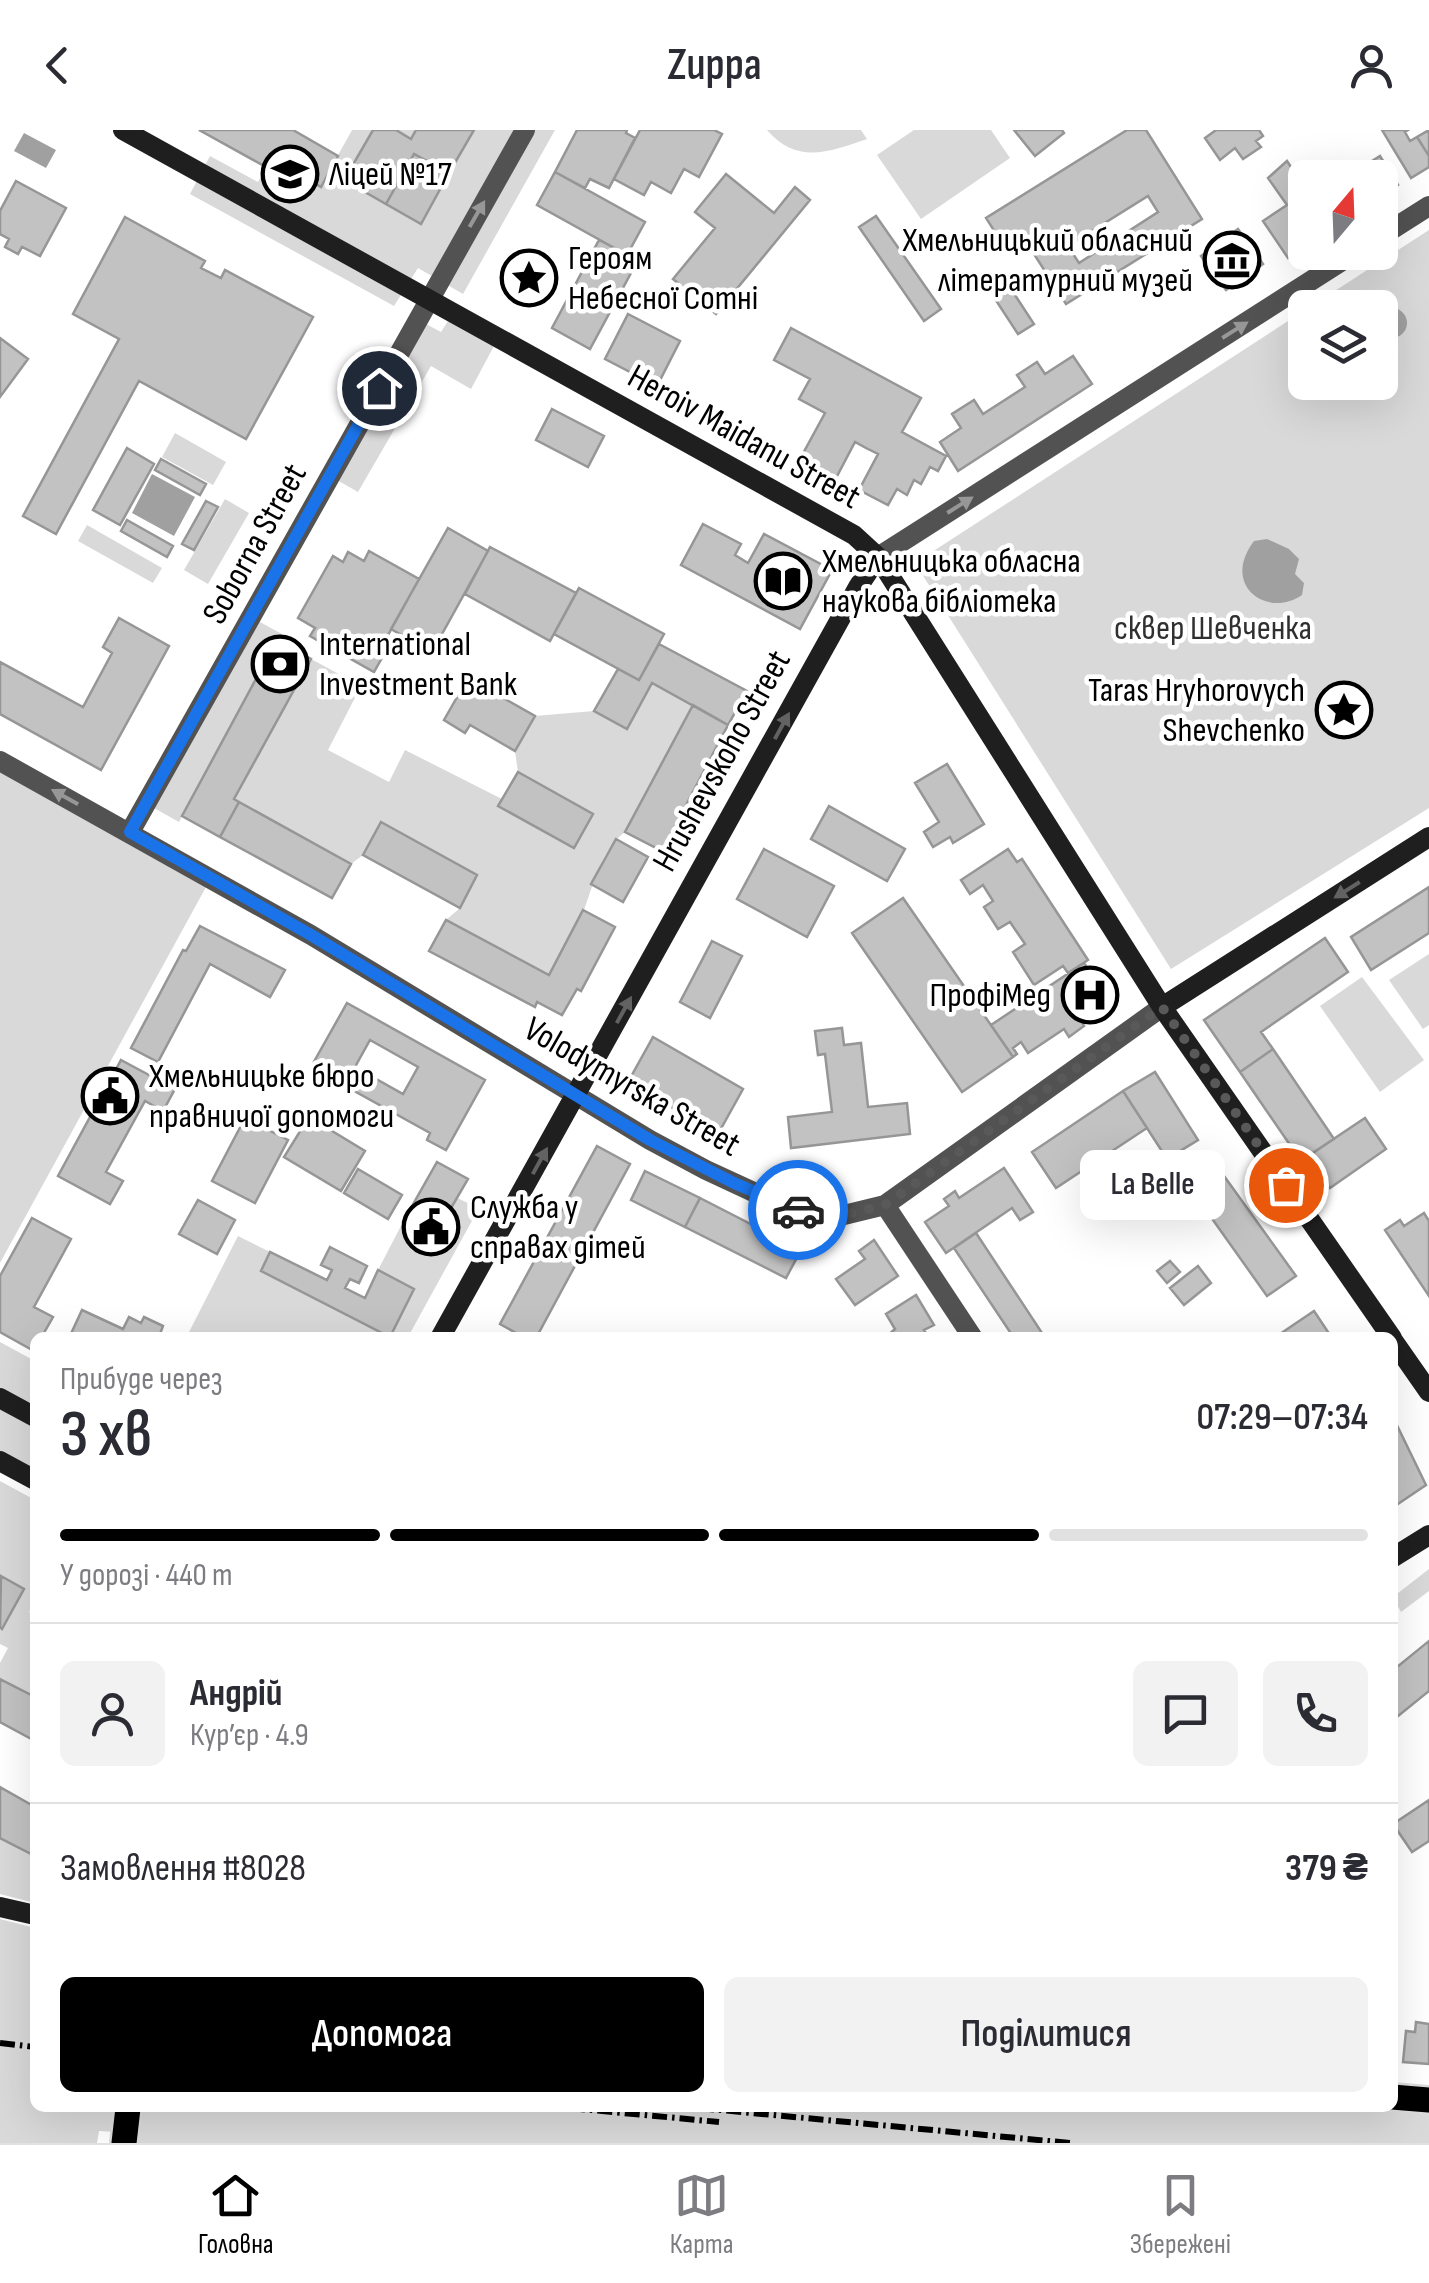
<!DOCTYPE html>
<html lang="uk">
<meta charset="utf-8">
<style>
:root{--surface:#fff;--page:#f2f2f3;--text:#2b2b33;--muted:#7c7c81;--line:#e1e1e2;--accent:#000}
body{margin:0;font-family:"Sofia Sans Condensed",sans-serif;background:var(--page);color:var(--text);height:100vh;display:flex;flex-direction:column;font-size:38px;white-space:nowrap}
*{box-sizing:border-box;margin:0}
p{font-size:32px;color:var(--muted)}
.icon{flex:none;width:55px;height:55px;fill:none;stroke:currentColor;stroke-width:2;stroke-linecap:round;stroke-linejoin:round}
.map{position:relative;flex:1;overflow:hidden}
.side{position:absolute;left:30px;top:1202px;width:1368px;height:780px;display:flex;flex-direction:column;background:var(--surface);border-radius:15px;box-shadow:0 10px 40px #0002}
.side>*{flex:none}
.needle{width:65px;rotate:19deg}
.fabs{position:absolute;left:1288px;top:30px;display:grid;gap:20px}
.fabs a{display:grid;place-items:center;width:110px;height:110px;border-radius:15px;background:var(--surface);box-shadow:0 10px 40px #0002;font-size:50px}
.pin{position:absolute;display:grid;place-items:center;width:85px;height:85px;color:#fff;margin:-42px;border:5px solid #fff;border-radius:50%;box-shadow:0 2px 10px #0007}
.courier{position:absolute;display:grid;place-items:center;width:100px;height:100px;margin:-50px;border:8px solid #1a73e8;border-radius:50%;background:#fff;color:#222;box-shadow:0 2px 12px #0007}
.bubble{position:absolute;height:70px;border-radius:15px;background:var(--surface);box-shadow:0 10px 40px #0002;font-size:32px;font-weight:600;line-height:70px;text-align:center}
.overview em{font-style:normal;font-weight:600}
.overview div{display:flex;flex-direction:column-reverse}
.overview{display:flex;align-items:center;justify-content:space-between;height:170px;padding:0 30px}
h1{font-size:65px;font-weight:600;line-height:75px}
.bar{display:grid;grid-template-columns:repeat(4,1fr);gap:15px 10px;align-content:center;height:120px;padding:0 30px}
.bar i{height:12px;border-radius:8px;background:var(--line)}
.bar .on{background:var(--accent)}
.bar p{grid-column:span 4}
.line{display:flex;align-items:center;gap:25px;padding:0 30px;border-top:2px solid var(--line)}
.line div{flex:1}
.round{display:grid;place-items:center;flex:none;width:105px;height:105px;border-radius:15px;background:var(--page)}
.primary-button{display:flex;gap:20px;margin-top:auto;padding:20px 30px}
.primary-button a{flex:1;height:115px;border-radius:15px;background:var(--accent);color:#fff;font-size:40px;font-weight:600;line-height:115px;text-align:center}
.primary-button a+a{background:var(--page);color:var(--text)}
header{display:flex;justify-content:space-between;align-items:center;height:130px;padding:0 30px;background:var(--surface);font-size:45px;font-weight:600}
.menu{display:flex;justify-content:space-around;align-items:center;height:140px;border-top:2px solid var(--line);background:var(--surface);font-size:28px;color:var(--muted)}
.menu a{display:grid;justify-items:center;gap:5px}
.menu .on{color:var(--accent)}
.map>svg:first-child{display:block}
</style>
<header><svg class="icon" aria-label="back" viewBox="0 0 24 24"><path d="M15 5l-7 7 7 7"/></svg>Zuppa<svg class="icon" aria-label="person" viewBox="0 0 24 24"><circle cx="12" cy="8" r="4"/><path d="M4 21q1-7 8-7t8 7"/></svg></header>
<div class="map">
<svg width="1429" height="2013" viewBox="0 0 1429 2013">
<rect width="100%" height="100%" fill="#fff"/>
<path fill="#d9d9d9" d="M352,0H555L463,164L418,138L394,176L190,64L210,26L258,52L271,28L321,56Z
M767,0H861L867,9C829,22 797,35 767,0Z
M914,0H991L1010,28L921,89L877,25Z
M1429,100V678L1171,839L915,433L1305,180V252H1380V178L1310,177Z
M448,191L494,216L471,259L431,236L358,362L337,350L426,194L441,202Z
M175,303L226,332L213,355L162,327Z
M225,369L249,383L208,454L184,440Z
M87,395L162,438L153,453L78,411Z
M258,491L282,504L179,692L154,678Z
M311,529L361,556L328,620L389,652L405,620L502,669L499,676L573,718L592,684L518,642L515,621L535,586L594,581L627,599L652,553L693,575L625,702C601,720 594,753 584,780C575,802 560,823 549,845L446,790L460,778L477,745L381,693L363,725L351,734L234,669Z
M0,642L206,757L0,1133Z
M1429,824V895L1423,899L1389,850Z
M1362,847L1424,930L1380,962L1320,876Z
M457,1068L479,1078L408,1207L186,1208L238,1106L270,1122L261,1141L390,1206L414,1159L378,1140L403,1092L433,1109Z
M0,1212L35,1231V1262L29,1273L0,1258Z
M0,1275L35,1294V1343L0,1324Z
M0,1351L35,1370V1470L29,1482L35,1486V1567L0,1549V1533L8,1518L0,1514Z
M1429,1439V1461L1401,1482L1393,1467Z
M0,1708L35,1726V1773L0,1764Z
M0,1789L35,1798V1978H1369L1429,1983V2013H132V2003L99,2001L97,2013H0Z"/>
<path fill="#a0a0a0" d="M24,3L56,20L46,38L14,21Z
M1377 193a15 15 0 1 1 30 0a15 15 0 1 1-30 0Z
M152,344L195,367L174,406L132,383Z
M1267,409L1289,419L1299,429L1295,444L1304,453L1302,465C1268,489 1220,456 1254,411Z"/>
<path fill="#c2c2c2" stroke="#969696" stroke-width="2.5" fill-rule="evenodd" d="M199,0H293L338,26L321,57L271,28L266,37Z
M373,0H396L411,9L416,0H474L449,43L414,24L386,74L344,50Z
M577,0H627L626,3L635,8L609,58L590,49L585,58L555,42Z
M640,0H714L722,4L699,47L684,39L671,63L651,52L644,65L614,49Z
M1014,0H1062L1064,3L1035,26Z
M1127,0H1146L1202,89L1066,174L1025,110L1007,121L986,88ZM1148,66L1158,82L1079,133L1068,116Z
M1216,0H1259L1263,6L1256,11L1261,17L1243,29L1235,18L1220,30L1205,8Z
M1382,0H1408L1405,2L1410,11L1417,7L1429,26V37L1411,48Z
M1429,0V26L1417,7Z
M414,24L449,43L421,94L386,74Z
M1380,26L1398,55L1380,67V48H1345Z
M1287,31L1305,58V116L1288,128L1263,91L1287,75L1268,48Z
M555,42L645,92L627,125L537,75Z
M726,44L774,83L795,57L810,70L716,184L673,149L715,98L695,82Z
M16,51L66,78L40,126L22,117L18,124L5,117L9,109L0,104V81Z
M876,86L941,179L924,191L859,97Z
M125,87L205,131L201,138L221,148L225,140L313,187L246,309L139,251L56,404L23,386L119,209L73,184Z
M1238,99L1263,134L1226,160L1201,126Z
M599,110L638,130L590,219L552,198Z
M1011,159L1034,194L1018,204L995,169Z
M628,184L680,211L657,256L605,229Z
M791,198L921,268L902,302L946,326L938,341L930,337L921,354L914,350L907,365L897,359L888,375L859,360L878,324L866,318L855,312L836,348L800,329L825,283L799,269L810,249L774,230Z
M0,208L28,229L0,267Z
M1073,226L1092,254L958,341L940,312L961,298L952,284L974,270L983,284L1025,257L1017,245L1037,232L1045,244Z
M552,279L604,306L588,337L536,310Z
M127,318L154,334L120,395L93,380Z
M161,329L206,354L200,365L155,340Z
M206,371L218,377L194,420L182,414Z
M127,390L173,416L167,427L121,401Z
M703,394L741,414L735,425L748,433L764,404L832,440L800,499L681,435Z
M448,398L488,421L432,522L391,499Z
M490,417L576,463L550,511L465,464Z
M369,421L419,449L387,507L392,510L374,542L310,506L315,498L298,488L333,426L343,432L348,422L364,431Z
M579,458L664,504L639,550L554,504Z
M119,488L169,516L101,640L0,584V532L83,577L112,523L103,517Z
M277,510L311,529L234,669L239,672L220,707L182,686Z
M659,514L747,561L728,595L652,553L627,599L594,581L618,539L639,550Z
M468,548L535,586L515,621L470,595L465,603L444,590Z
M693,575L728,595L662,721L625,702Z
M947,634L984,694L953,713L950,707L933,717L924,702L939,692L915,653Z
M518,642L593,684L574,718L498,676Z
M239,672L351,734L332,768L220,707Z
M829,676L905,719L887,751L811,709Z
M381,692L477,745L460,778L363,725Z
M616,709L648,727L623,772L591,754Z
M764,719L834,756L807,807L737,769Z
M1008,719L1017,732L1022,729L1088,830L1068,843L1063,836L1034,855L1013,822L1025,814L1010,792L998,799L984,777L993,771L983,755L970,764L961,750Z
M1429,757V803L1371,840L1351,807Z
M903,768L1013,927L962,962L852,803Z
M583,780L615,797L581,861L577,859L562,885L537,872L535,877L429,821L446,790L549,845Z
M200,796L285,840L270,867L210,834L158,932L131,918L183,820L186,821Z
M1325,808L1348,842L1261,902L1273,919L1240,942L1204,890Z
M712,811L742,826L710,888L680,872Z
M1084,833L1110,872L1081,891L1084,896L1069,907L1064,899L1028,923L1021,912L1013,918L1017,924L1013,927L991,895Z
M347,873L485,950L446,1020L427,1010L430,1003L311,937ZM370,910L418,937L403,964L355,937Z
M842,898L844,915L861,913L868,977L907,973L910,1004L791,1018L788,987L832,982L825,924L818,925L815,901Z
M653,907L743,959L718,1004L628,952Z
M1273,919L1334,1009L1301,1031L1240,942Z
M121,930L175,959L163,981L145,971L106,1042L123,1051L110,1074L58,1046Z
M1155,942L1198,1010L1167,1029L1123,961Z
M1123,961L1147,998L1056,1058L1032,1022Z
M309,987L365,1021L341,1061L284,1027Z
M245,988L288,1010L255,1073L212,1051Z
M1365,988L1386,1019L1330,1058L1308,1026Z
M597,1016L630,1034L536,1208H525L500,1194Z
M437,1032L468,1049L433,1109L403,1092Z
M1004,1038L1033,1082L1020,1090L1012,1078L946,1123L925,1092L949,1076L944,1069L955,1061L959,1068Z
M358,1039L402,1065L388,1089L344,1063Z
M1219,1039L1296,1146L1267,1166L1191,1059Z
M645,1041L700,1068L685,1097L631,1070Z
M700,1068L801,1120L786,1148L685,1097Z
M198,1070L235,1090L217,1124L179,1104Z
M1424,1083L1429,1091V1166L1385,1100L1400,1090L1404,1096Z
M32,1088L71,1109L34,1177L53,1187L41,1208H35L34,1221L0,1202V1146Z
M976,1103L1044,1206L1042,1208H1014L954,1118Z
M874,1110L898,1146L855,1175L836,1149L865,1129L859,1121Z
M330,1117L367,1136L359,1153L350,1149L345,1158L365,1168L378,1140L414,1159L390,1207L261,1141L270,1122L327,1150L332,1140L321,1135Z
M1170,1131L1180,1142L1167,1153L1157,1141Z
M1198,1136L1211,1153L1184,1175L1170,1158Z
M916,1165L934,1195L924,1200L929,1208H885L895,1199L886,1184Z
M82,1180L123,1199L129,1187L141,1193L144,1187L163,1196L160,1204L167,1208H69Z
M1314,1181L1332,1208H1274Z
M1392,1285L1426,1355L1392,1378Z
M1,1446L24,1459L2,1499L0,1497Z
M1429,1511V1561L1392,1591V1541Z
M0,1549L35,1567V1611L0,1592Z
M0,1657L35,1677V1726L0,1708Z
M1429,1670V1711L1412,1722L1393,1694Z
M1416,1892L1429,1894V1934L1403,1932L1406,1901L1415,1902Z"/>
<g fill="none" stroke-linecap="round" stroke-linejoin="round">
<g stroke="#dbdbdb" stroke-width="30">
<path id="primary" d="M1392,1967L1429,1970
M124,2013L128,1978"/>
</g>
<path stroke="#525252" stroke-width="20" d="M1380,107L1429,76
M878,427L1356,122
M0,631L311,805L650,1010L706,1040L788,1078L816,1084L844,1085L885,1075L1162,877
M130,702L525,0
M885,1075L973,1208"/>
<path stroke="#1f1f1f" stroke-width="20" d="M123,0L854,405L878,427L1162,877L1392,1208
M1162,877L1429,707
M440,1208L858,457L878,427
M1392,1209L1429,1262
M0,1268L35,1287
M0,1331L35,1350
M1392,1428L1429,1405
M0,1777L35,1785"/>
<use href="#primary" stroke="#000" stroke-width="25"/>
<path stroke="#000" stroke-width="6" stroke-dasharray="15 5 2.5 5" stroke-linecap="butt" d="M0,1913L35,1917
M570,1978L719,1992
M699,1978L1070,2013"/>
</g>
<defs><path id="oneway-solid" d="M-6-.8H1V-3.2L6.5 0L1 3.2V.8H-6Z" transform="scale(2.5)"/></defs>
<g fill="#979797">
<use href="#oneway-solid" transform="translate(477 84) rotate(-60)"/>
<use href="#oneway-solid" transform="translate(1235 200) rotate(-32)"/>
<use href="#oneway-solid" transform="translate(960 375) rotate(-32)"/>
<use href="#oneway-solid" transform="translate(65 667) rotate(-151)"/>
</g>
<g fill="#626262">
<use href="#oneway-solid" transform="translate(782 596) rotate(-61)"/>
<use href="#oneway-solid" transform="translate(1347 760) rotate(148)"/>
<use href="#oneway-solid" transform="translate(624 880) rotate(-61)"/>
<use href="#oneway-solid" transform="translate(540 1031) rotate(-61)"/>
</g>
<g fill="none" stroke-linecap="round" stroke-linejoin="round">
<path stroke="#595959" stroke-width="10" stroke-dasharray="0 18" d="M798,1080L844,1085L885,1075L1162,877L1286,1055"/>
<path stroke="#1a73e8" stroke-width="12" d="M379,258L130,702L311,805L650,1010L734,1053L798,1080"/>
</g>
<defs>
<g id="school-ring" transform="scale(2.875)"><circle r="9.5" fill="#fff" stroke="#000" stroke-width="1.5"/><path d="M0-5L7-2L0 1L-7-2ZM-4 1L0 2.5L4 1V4Q0 6-4 4Z" fill="#000"/></g>
<g id="museum-ring" transform="scale(2.875)"><circle r="9.5" fill="#fff" stroke="#000" stroke-width="1.5"/><path d="M0-6L6-3V-2H-6V-3ZM-5-1h2V3h-2ZM-1-1h2V3h-2ZM3-1h2V3H3ZM-6 4H6V6H-6Z" fill="#000"/></g>
<g id="sight-ring" transform="scale(2.875)"><circle r="9.5" fill="#fff" stroke="#000" stroke-width="1.5"/><path d="M0-6L1.8-2.2L6-1.7L2.9 1.2L3.7 5.4L0 3.3L-3.7 5.4L-2.9 1.2L-6-1.7L-1.8-2.2Z" fill="#000"/></g>
<g id="library-ring" transform="scale(2.875)"><circle r="9.5" fill="#fff" stroke="#000" stroke-width="1.5"/><path d="M-6-4Q-3-5.5-.7-3.5V5Q-3 3-6 4ZM6-4Q3-5.5 .7-3.5V5Q3 3 6 4Z" fill="#000"/></g>
<g id="bank-ring" transform="scale(2.875)"><circle r="9.5" fill="#fff" stroke="#000" stroke-width="1.5"/><path d="M-6-4H6V4H-6ZM0-2.3a2.3 2.3 0 1 0 0 4.6a2.3 2.3 0 1 0 0-4.6Z" fill="#000"/></g>
<g id="hospital-ring" transform="scale(2.875)"><circle r="9.5" fill="#fff" stroke="#000" stroke-width="1.5"/><path d="M-5-5h3v3.5h4V-5h3V5h-3V1.5h-4V5h-3Z" fill="#000"/></g>
<g id="civic-ring" transform="scale(2.875)"><circle r="9.5" fill="#fff" stroke="#000" stroke-width="1.5"/><path d="M-.6-6.5H3V-4.5H.6V-3L4-1V1h2V6H-6V1h2V-1L-.6-3ZM-1.2 2.5V6h2.4V2.5Z" fill="#000"/></g>
</defs>
<g fill-rule="evenodd">
<use href="#school-ring" x="290" y="44"/>
<use href="#museum-ring" x="1232" y="130"/>
<use href="#sight-ring" x="529" y="148"/>
<use href="#library-ring" x="783" y="451"/>
<use href="#bank-ring" x="280" y="534"/>
<use href="#sight-ring" x="1344" y="580"/>
<use href="#hospital-ring" x="1090" y="865"/>
<use href="#civic-ring" x="110" y="966"/>
<use href="#civic-ring" x="431" y="1097"/>
</g>
<g text-anchor="middle" dominant-baseline="central" stroke-width="9" stroke-linejoin="round" paint-order="stroke">
<g font-size="35" fill="#000" stroke="#fff" text-anchor="start">
<text x="329" y="44">Ліцей №17</text>
<text x="1193" y="110" text-anchor="end">Хмельницький обласний<tspan x="1193" dy="40">літературний музей</tspan></text>
<text x="568" y="128">Героям<tspan x="568" dy="40">Небесної Сотні</tspan></text>
<text x="822" y="431">Хмельницька обласна<tspan x="822" dy="40">наукова бібліотека</tspan></text>
<text x="319" y="514">International<tspan x="319" dy="40">Investment Bank</tspan></text>
<text x="1305" y="560" text-anchor="end">Taras Hryhorovych<tspan x="1305" dy="40">Shevchenko</tspan></text>
<text x="1051" y="865" text-anchor="end">ПрофіМед</text>
<text x="149" y="946">Хмельницьке бюро<tspan x="149" dy="40">правничої допомоги</tspan></text>
<text x="470" y="1077">Служба у<tspan x="470" dy="40">справах дітей</tspan></text>
</g>
<g font-size="35" fill="#000" stroke="#fff">
<text transform="translate(744 307) rotate(29)">Heroiv Maidanu Street</text>
<text transform="translate(255 414) rotate(-61)">Soborna Street</text>
<text transform="translate(722 631) rotate(-61)">Hrushevskoho Street</text>
<text transform="translate(632 957) rotate(30)">Volodymyrska Street</text>
</g>
<g font-size="35" fill="#303030" stroke="#fff">
<text x="1213" y="498">сквер Шевченка</text>
</g>
</g>
</svg>
<div class="fabs">
<a><svg class="needle" viewBox="-14 -14 28 28"><path d="M0-13l5 13h-10z" fill="#e53935"/><path d="M0 13l5-13h-10z" fill="#7c7c81"/></svg></a>
<a><svg class="icon" aria-label="layers" viewBox="0 0 24 24"><path d="M12 4l9 5-9 5-9-5zM3 14l9 5 9-5"/></svg></a>
</div>
<div class="pin" style="left:1286px;top:1055px;background:#ea580c"><svg class="icon" aria-label="bag" viewBox="0 0 24 24"><path d="M5 8h14l-1 12H6zM9 8a3 3 0 0 1 6 0"/></svg></div>
<div class="pin" style="left:379px;top:258px;background:#1f2937"><svg class="icon" aria-label="home" viewBox="0 0 24 24"><path d="M3 11l9-7 9 7M6 9v11h12V9"/></svg></div>
<div class="courier" style="left:798px;top:1080px"><svg class="icon" aria-label="car" viewBox="0 0 24 24"><path d="M5 17H2v-5l4-1 3-4h7l3 4 3 1v5h-3M9 17h6M6 11h13"/><circle cx="7" cy="17" r="2"/><circle cx="17" cy="17" r="2"/></svg></div>
<div class="bubble" style="left:1080px;top:1020px;width:145px">La Belle</div>
<section class="side">
<div class="overview"><div><h1>3 хв</h1><p>Прибуде через</p></div><em>07:29–07:34</em></div>
<div class="bar"><i class="on"></i><i class="on"></i><i class="on"></i><i></i><p>У дорозі · 440 m</p></div>
<div class="line" style="height:180px"><a class="round"><svg class="icon" aria-label="person" viewBox="0 0 24 24"><circle cx="12" cy="8" r="4"/><path d="M4 21q1-7 8-7t8 7"/></svg></a><div><b>Андрій</b><p>Кур’єр · 4.9</p></div><a class="round"><svg class="icon" aria-label="chat" viewBox="0 0 24 24"><path d="M4 5h16v11H9l-5 4z"/></svg></a><a class="round"><svg class="icon" aria-label="phone" viewBox="0 0 24 24"><path d="M5 4h4l2 5-3 2q2 4 5 5l2-3 5 2v4C11 20 4 13 5 4z"/></svg></a></div>
<div class="line" style="height:130px"><div>Замовлення #8028</div><b>379 ₴</b></div>
<div class="primary-button"><a>Допомога</a><a>Поділитися</a></div>
</section>
</div>
<nav class="menu">
<a class="on"><svg class="icon" aria-label="home" viewBox="0 0 24 24"><path d="M3 11l9-7 9 7M6 9v11h12V9"/></svg>Головна</a>
<a><svg class="icon" aria-label="map" viewBox="0 0 24 24"><path d="M3 6l6-2 6 2 6-2v14l-6 2-6-2-6 2zM9 4v14M15 6v14"/></svg>Карта</a>
<a><svg class="icon" aria-label="saved" viewBox="0 0 24 24"><path d="M7 4h10v16l-5-4-5 4z"/></svg>Збережені</a>
</nav>
